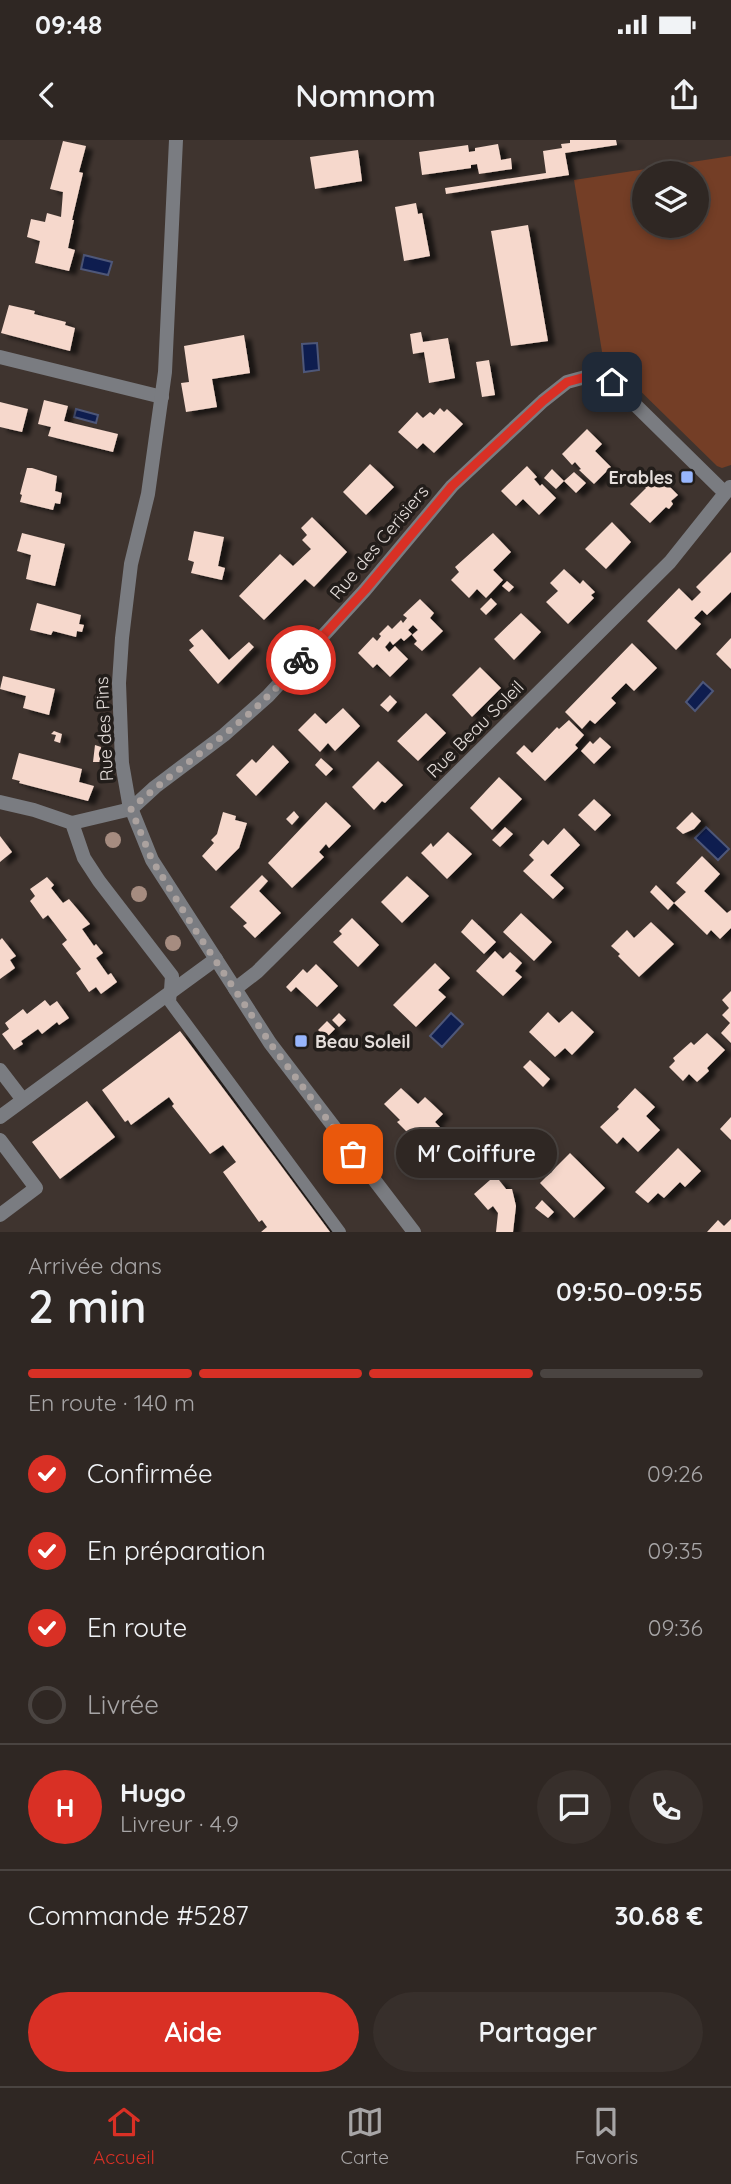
<!DOCTYPE html>
<html lang="fr">
<meta charset="utf-8">
<style>
:root{--surface:#2f2723;--page:#372f2b;--text:#f1f3f6;--muted:#a7a5a6;--line:#4a4441;--accent:#d93025}
body{margin:0;font-family:Quicksand,sans-serif;background:var(--page);color:var(--text);height:100vh;display:flex;flex-direction:column;font-size:26px;white-space:nowrap}
*{box-sizing:border-box;margin:0}
p{font-size:23px;color:var(--muted)}
.icon{flex:none;width:38px;height:38px;fill:none;stroke:currentColor;stroke-width:2;stroke-linecap:round;stroke-linejoin:round}
.map{position:relative;height:1092px;overflow:hidden}
.details{display:flex;flex-direction:column;background:var(--surface);flex:1}
.details>*{flex:none}
.fabs{position:absolute;left:632px;top:21px;display:grid;gap:14px}
.fabs a{display:grid;place-items:center;width:77px;height:77px;border-radius:50%;background:var(--surface);box-shadow:0 4px 10px #0003,0 0 0 2px var(--line);font-size:35px}
.pin{position:absolute;display:grid;place-items:center;width:60px;height:60px;color:#fff;margin:-30px;border-radius:14px;box-shadow:0 4px 10px #0006}
.courier{position:absolute;display:grid;place-items:center;width:70px;height:70px;margin:-35px;border:5px solid #d93025;border-radius:50%;background:#fff;color:#222;box-shadow:0 2px 9px #0007}
.bubble{position:absolute;height:49px;border-radius:24px;background:var(--surface);box-shadow:0 4px 10px #0003,0 0 0 2px var(--line);font-size:23px;font-weight:600;line-height:49px;text-align:center}
.head em{font-style:normal;font-weight:600}
.head div{display:flex;flex-direction:column-reverse}
.head{display:flex;align-items:center;justify-content:space-between;height:119px;padding:0 28px}
h1{font-size:46px;font-weight:600;line-height:52px}
.bar{display:grid;grid-template-columns:repeat(4,1fr);gap:10px 7px;align-content:center;height:84px;padding:0 28px}
.bar i{height:9px;border-radius:5px;background:var(--line)}
.bar .current{background:var(--accent)}
.bar p{grid-column:span 4}
.line{display:flex;align-items:center;gap:18px;padding:0 28px;border-top:2px solid var(--line)}
.line div{flex:1}
.round{display:grid;place-items:center;flex:none;width:74px;height:74px;border-radius:37px;background:var(--page)}
ol{padding:0 28px;list-style:none}
li{display:flex;align-items:center;gap:21px;height:77px}
li p{margin-inline-start:auto}
li .icon{padding:7px;border-radius:50%;background:var(--accent);color:#fff;stroke-width:4}
li:last-child{color:var(--muted)}
li i{width:38px;height:38px;border:4px solid var(--line);border-radius:50%}
.button{display:flex;gap:14px;margin-top:auto;padding:14px 28px}
.button a{flex:1;height:80px;border-radius:42px;background:var(--accent);color:#fff;font-size:28px;font-weight:600;line-height:80px;text-align:center}
.button a+a{background:var(--page);color:var(--text)}
.status{display:flex;justify-content:space-between;align-items:center;height:49px;padding:0 35px;background:var(--surface);direction:ltr}
.status svg{height:19px;fill:currentColor}
header{display:flex;justify-content:space-between;align-items:center;height:91px;padding:0 28px;background:var(--surface);font-size:32px;font-weight:600}
.tabs{display:flex;justify-content:space-around;align-items:center;height:98px;border-top:2px solid var(--line);background:var(--surface);font-size:19px;color:var(--muted)}
.tabs a{display:grid;justify-items:center;gap:4px}
.tabs .current{color:var(--accent)}
.map>svg:first-child{display:block}
</style>
<div class="status"><b>09:48</b><svg viewBox="0 0 49 12"><path d="M0 12V9h3v3zM5 12V6h3v6zM10 12V3h3v9zM15 12V0h3v12zM26 1h20v11H26zM47 4h2v5h-2z"/></svg></div>
<header><svg class="icon" aria-label="back" viewBox="0 0 24 24"><path d="M15 5l-7 7 7 7"/></svg>Nomnom<svg class="icon" aria-label="share" viewBox="0 0 24 24"><path d="M12 15V3M7 8l5-5 5 5M5 13v7h14v-7"/></svg></header>
<div class="map">
<svg width="731" height="1092" viewBox="0 0 731 1092">
<defs>
<filter id="shadow"><feDropShadow dx="7" dy="4" stdDeviation="2" flood-color="#0009"/></filter>
</defs>
<rect width="100%" height="100%" fill="#3f342f"/>
<path fill="#743e26" fill-rule="evenodd" d="M731,16V325L722,328L717,326L626,237L604,224L574,40ZM644,33H696V86H644Z"/>
<path fill="#0e1d4f" stroke="#4e5779" stroke-width="2" d="M84,115L112,122L108,135L81,129Z
M317,203L319,230L304,232L302,204Z
M76,269L98,275L96,283L74,277Z
M703,542L713,551L695,571L686,562Z
M706,687L729,709L718,720L695,698Z
M451,873L463,884L442,907L430,896Z"/>
<path fill="#f6d8cc" filter="url(#shadow)" d="M570,0H616L617,5L565,13L569,35L446,54L445,48L546,33L543,11L562,8L561,4L570,3Z
M63,1L86,6L79,32L83,33L72,80H74L68,108L75,110L69,131L35,123L40,101L27,97L31,79L45,82L47,73L61,77L63,52L50,49Z
M498,4L501,20L511,18L512,29L479,34L477,24L471,25V28L422,35L419,12L468,5L469,12L475,11V8Z
M358,10L362,41L315,49L310,17Z
M416,63L418,74L422,73L430,116L404,121L395,67Z
M528,85L548,201L511,206L491,91Z
M9,165L35,171L34,174L66,182L65,185L75,188L70,211L1,193Z
M421,192L423,202L448,198L455,238L429,243L424,212L413,214L410,194Z
M244,195L250,233L212,239L217,267L186,272L181,243L189,242L184,206Z
M489,220L495,255L482,257L476,222Z
M44,260L68,266L64,281L118,294L113,312L48,296L51,287L38,284Z
M0,262L28,269L22,292L0,287Z
M440,268L444,272L447,269L463,284L434,313L423,303L417,309L398,292L417,272L423,278L430,272L434,275Z
M587,289L602,304L595,311L611,327L594,344L579,330L581,329L575,322L572,325L562,314Z
M370,324L394,347L366,375L343,352Z
M527,326L537,337L534,339L540,346L542,344L556,358L539,375L523,359L516,366L501,351Z
M27,328H32L57,336L55,351L62,353L60,364L55,363L53,370L20,362L22,355L20,354Z
M552,329L564,341L574,332L586,343L576,353L564,341L556,349L544,338Z
M655,332L678,355L671,361L673,364L669,369L666,367L650,383L630,364L646,348L642,344Z
M312,377L347,412L314,447L305,439L264,480L239,456L280,414L293,426L311,409L302,400L307,395L301,388Z
M612,382L631,402L606,429L585,409Z
M194,391L224,397L218,426L225,428L222,440L191,433L194,422L188,420Z
M22,393L65,404L55,446L26,439L31,415L17,411Z
M493,393L511,412L493,430L503,440L486,458L477,449L469,458L451,440L459,432L455,427Z
M731,412V452L707,475L702,470L694,478L701,484L676,510L647,481L679,448L692,461L701,452L696,447Z
M564,429L580,444L583,440L595,452L591,455L594,458L568,484L546,462L558,451L550,443Z
M507,441L514,447L509,452L502,446Z
M491,458L497,464L486,475L480,469Z
M420,459L434,473L430,478L443,491L422,511L414,504L417,501L412,495L418,490L413,485L408,490L412,494L404,501L401,498L393,505L390,501L385,507L389,512L395,506L408,519L390,537L377,524L373,528L358,513L373,497L377,501L381,496L379,494L388,485L392,489L401,480L403,483L407,478L403,475Z
M37,463L81,475L79,484L84,485L82,492L77,491L76,497L53,491L51,495L30,490Z
M521,473L541,492L514,520L494,499Z
M202,489L229,520L249,502L254,507L218,544L189,510L194,506L189,500Z
M731,498V529L716,514Z
M632,503L657,528L634,551L626,543L611,558L616,563L595,584L590,580L582,589L565,572Z
M480,527L501,548L472,577L452,555Z
M3,536L55,549L49,575L23,568L26,556L0,549Z
M390,555L397,562L388,572L380,565Z
M343,568L360,586L335,611L328,603L320,612L298,590L315,573L326,584Z
M426,573L446,593L418,621L397,601Z
M569,580L584,595L575,605L578,608L545,641L516,613L524,605L532,613L557,587L559,589Z
M54,591L62,594L60,603L54,601L56,595L51,594Z
M600,597L611,607L594,624L581,611L590,601L593,604Z
M95,605L101,607L100,622H93Z
M273,605L289,622L256,656L236,635L252,619L256,623Z
M19,613L82,629L79,642L94,646L88,661L19,643L20,641L12,639Z
M321,618L333,629L326,636L315,625Z
M378,621L403,645L385,663L382,661L374,670L352,647Z
M499,637L522,659L492,690L470,668Z
M594,659L611,675L595,691L578,675Z
M326,662L351,686L329,708L326,704L319,712L324,717L292,748L268,723Z
M294,671L299,677L292,685L286,679Z
M223,672L236,676L235,680L247,683L239,708L216,731L202,716L214,703L211,700L217,694Z
M692,672L701,681L694,689L683,694L676,688Z
M505,687L513,694L500,707L492,700Z
M564,688L580,705L550,735L564,748L553,759L523,731L534,720L529,715L543,700L548,705Z
M448,692L472,714L447,739L421,713L431,703L433,707Z
M0,696L12,712L0,722Z
M702,716L720,734L704,751L727,773L731,770V788L720,799L711,790L707,795L674,763L686,752L676,743Z
M262,735L268,741L259,751L281,773L255,798L243,786L247,783L230,767Z
M407,736L429,756L402,783L381,762Z
M47,737L54,745L51,748L63,763L69,759L90,784L82,789L94,806L96,804L103,813L96,818L108,835L111,833L117,842L101,854L96,847L89,852L76,833L81,829L62,804L67,800L48,775L43,779L30,761L35,756L30,749Z
M656,745L674,763L668,770L650,752Z
M521,773L552,802L534,821L503,792Z
M352,778L379,805L358,827L333,802L342,794L339,791Z
M472,779L496,802L484,814L461,792Z
M651,782L674,804L639,837L618,816L620,814L611,806L627,790L634,798Z
M2,798L16,816L10,820L15,828L0,839V800Z
M495,811L503,819L510,812L522,823L515,831L522,837L503,856L476,831Z
M435,823L450,838L438,850L446,857L416,887L393,865Z
M316,824L338,846L317,867L296,847L291,852L286,847L303,829L307,833Z
M731,851V903L721,893L730,883L722,875L729,868L722,860Z
M45,860L50,866L57,861L69,878L59,885L57,882L42,894L38,889L21,901L23,904L14,910L2,894L9,889L5,883L23,869L27,874Z
M572,871L594,892L572,915L565,908L555,917L529,892L548,872L559,883Z
M339,873L346,880L339,887L332,880Z
M327,881L335,889L326,898L318,890Z
M180,891L276,1019L330,1092H261L267,1087L262,1080L259,1082L223,1032L236,1022L223,1005L210,1014L172,966L174,964L169,957L131,985L128,980L125,982L102,950Z
M707,893L725,910L707,928L709,931L697,942L689,934L683,941L669,927L675,921L673,918L691,902L694,905Z
M530,920L550,939L543,947L523,927Z
M401,948L418,964L425,957L443,974L435,982L450,997L455,994L463,1003L466,999L472,1006L469,1008L476,1015L460,1031L426,996L418,1003L397,982L400,980L384,964Z
M635,948L655,967L646,976L660,990L638,1012L623,997L617,1004L600,987L619,969L617,967Z
M87,961L115,997L60,1039L32,1002Z
M731,977V1000L720,989Z
M678,1008L701,1031L685,1047L680,1042L664,1058L658,1053L648,1063L635,1052Z
M570,1013L605,1048L574,1078L540,1043Z
M490,1040H499L506,1049H512L516,1066L513,1092H496L498,1073L493,1066L488,1070L474,1054Z
M542,1060L554,1072L548,1078L535,1068Z
M731,1079V1092H707L718,1080L724,1086Z"/>
<g fill="none" stroke-linecap="round" stroke-linejoin="round">
<path stroke="#7a7c81" stroke-width="12" d="M171,850L170,862L340,1092"/>
<path stroke="#7a7c81" stroke-width="14" d="M0,217L162,257
M0,662L34,670L72,683
M72,683L131,669L155,647L224,595L268,556L365,450L452,346L543,261L567,242L589,236L612,242L725,353
M72,683L84,718L99,741L172,836L171,850
M235,849L257,832L670,422L730,347
M0,930L23,960
M0,977L216,819
M0,1000L36,1048L0,1075"/>
<path stroke="#7a7c81" stroke-width="14" d="M176,0L165,232L148,354L131,424L122,498L119,543L122,623L129,663L152,720L270,903L414,1092"/>
</g>
<g fill="#a68c80">
<circle cx="113" cy="700" r="8"/>
<circle cx="139" cy="754" r="8"/>
<circle cx="173" cy="803" r="8"/>
</g>
<g fill="none" stroke-linecap="round" stroke-linejoin="round">
<path stroke="#aba29f" stroke-width="7" stroke-dasharray="0 12.6" d="M301,520C290,532 280,545 268,556C226,598 175,629 131,669L152,720L194,788L270,903L353,1014"/>
<path stroke="#d93025" stroke-width="9" d="M301,520L365,450L452,346L543,261L567,242L589,236L612,242"/>
</g>
<g fill="#98b6fd" stroke="#221d1a" stroke-width="2.5">
<rect x="680" y="330" width="14" height="14" rx="3.5"/>
<rect x="294" y="894" width="14" height="14" rx="3.5"/>
</g>
<g text-anchor="middle" dominant-baseline="central" stroke-width="7" stroke-linejoin="round" paint-order="stroke">
<g font-size="18" font-weight="bold" fill="#e5dedb" stroke="#221d1a" text-anchor="end">
<text x="673" y="337">Erables</text>
<text x="315" y="901" text-anchor="start">Beau Soleil</text>
</g>
<g font-size="18" fill="#e5dedb" stroke="#221d1a">
<text transform="translate(379 402) rotate(-50)">Rue des Cerisiers</text>
<text transform="translate(104 589) rotate(-93)">Rue des Pins</text>
<text transform="translate(475 589) rotate(-45)">Rue Beau Soleil</text>
</g>
</g>
</svg>
<div class="fabs">
<a><svg class="icon" aria-label="layers" viewBox="0 0 24 24"><path d="M12 4l9 5-9 5-9-5zM3 14l9 5 9-5"/></svg></a>
</div>
<div class="pin" style="left:353px;top:1014px;background:#ea580c"><svg class="icon" aria-label="bag" viewBox="0 0 24 24"><path d="M5 8h14l-1 12H6zM9 8a3 3 0 0 1 6 0"/></svg></div>
<div class="pin" style="left:612px;top:242px;background:#1f2937"><svg class="icon" aria-label="home" viewBox="0 0 24 24"><path d="M3 11l9-7 9 7M6 9v11h12V9"/></svg></div>
<div class="courier" style="left:301px;top:520px"><svg class="icon" aria-label="bike" viewBox="0 0 24 24"><circle cx="6" cy="16" r="4"/><circle cx="18" cy="16" r="4"/><path d="M6 16l4-8h5l3 8M10 8l3 8H6M13 5h3"/></svg></div>
<div class="bubble" style="left:396px;top:989px;width:161px">M' Coiffure</div>
</div>
<section class="details">
<div class="head"><div><h1>2 min</h1><p>Arrivée dans</p></div><em>09:50–09:55</em></div>
<div class="bar"><i class="current"></i><i class="current"></i><i class="current"></i><i></i><p>En route · 140 m</p></div>
<ol>
<li><svg class="icon" aria-label="check" viewBox="0 0 24 24"><path d="M5 12l5 5 9-10"/></svg>Confirmée<p>09:26</p></li>
<li><svg class="icon" aria-label="check" viewBox="0 0 24 24"><path d="M5 12l5 5 9-10"/></svg>En préparation<p>09:35</p></li>
<li><svg class="icon" aria-label="check" viewBox="0 0 24 24"><path d="M5 12l5 5 9-10"/></svg>En route<p>09:36</p></li>
<li><i></i>Livrée</li>
</ol>
<div class="line" style="height:126px"><b class="round" style="background:var(--accent);color:#fff">H</b><div><b>Hugo</b><p>Livreur · 4.9</p></div><a class="round"><svg class="icon" aria-label="chat" viewBox="0 0 24 24"><path d="M4 5h16v11H9l-5 4z"/></svg></a><a class="round"><svg class="icon" aria-label="phone" viewBox="0 0 24 24"><path d="M5 4h4l2 5-3 2q2 4 5 5l2-3 5 2v4C11 20 4 13 5 4z"/></svg></a></div>
<div class="line" style="height:91px"><div>Commande #5287</div><b>30.68 €</b></div>
<div class="button"><a>Aide</a><a>Partager</a></div>
</section>
<nav class="tabs">
<a class="current"><svg class="icon" aria-label="home" viewBox="0 0 24 24"><path d="M3 11l9-7 9 7M6 9v11h12V9"/></svg>Accueil</a>
<a><svg class="icon" aria-label="map" viewBox="0 0 24 24"><path d="M3 6l6-2 6 2 6-2v14l-6 2-6-2-6 2zM9 4v14M15 6v14"/></svg>Carte</a>
<a><svg class="icon" aria-label="saved" viewBox="0 0 24 24"><path d="M7 4h10v16l-5-4-5 4z"/></svg>Favoris</a>
</nav>
